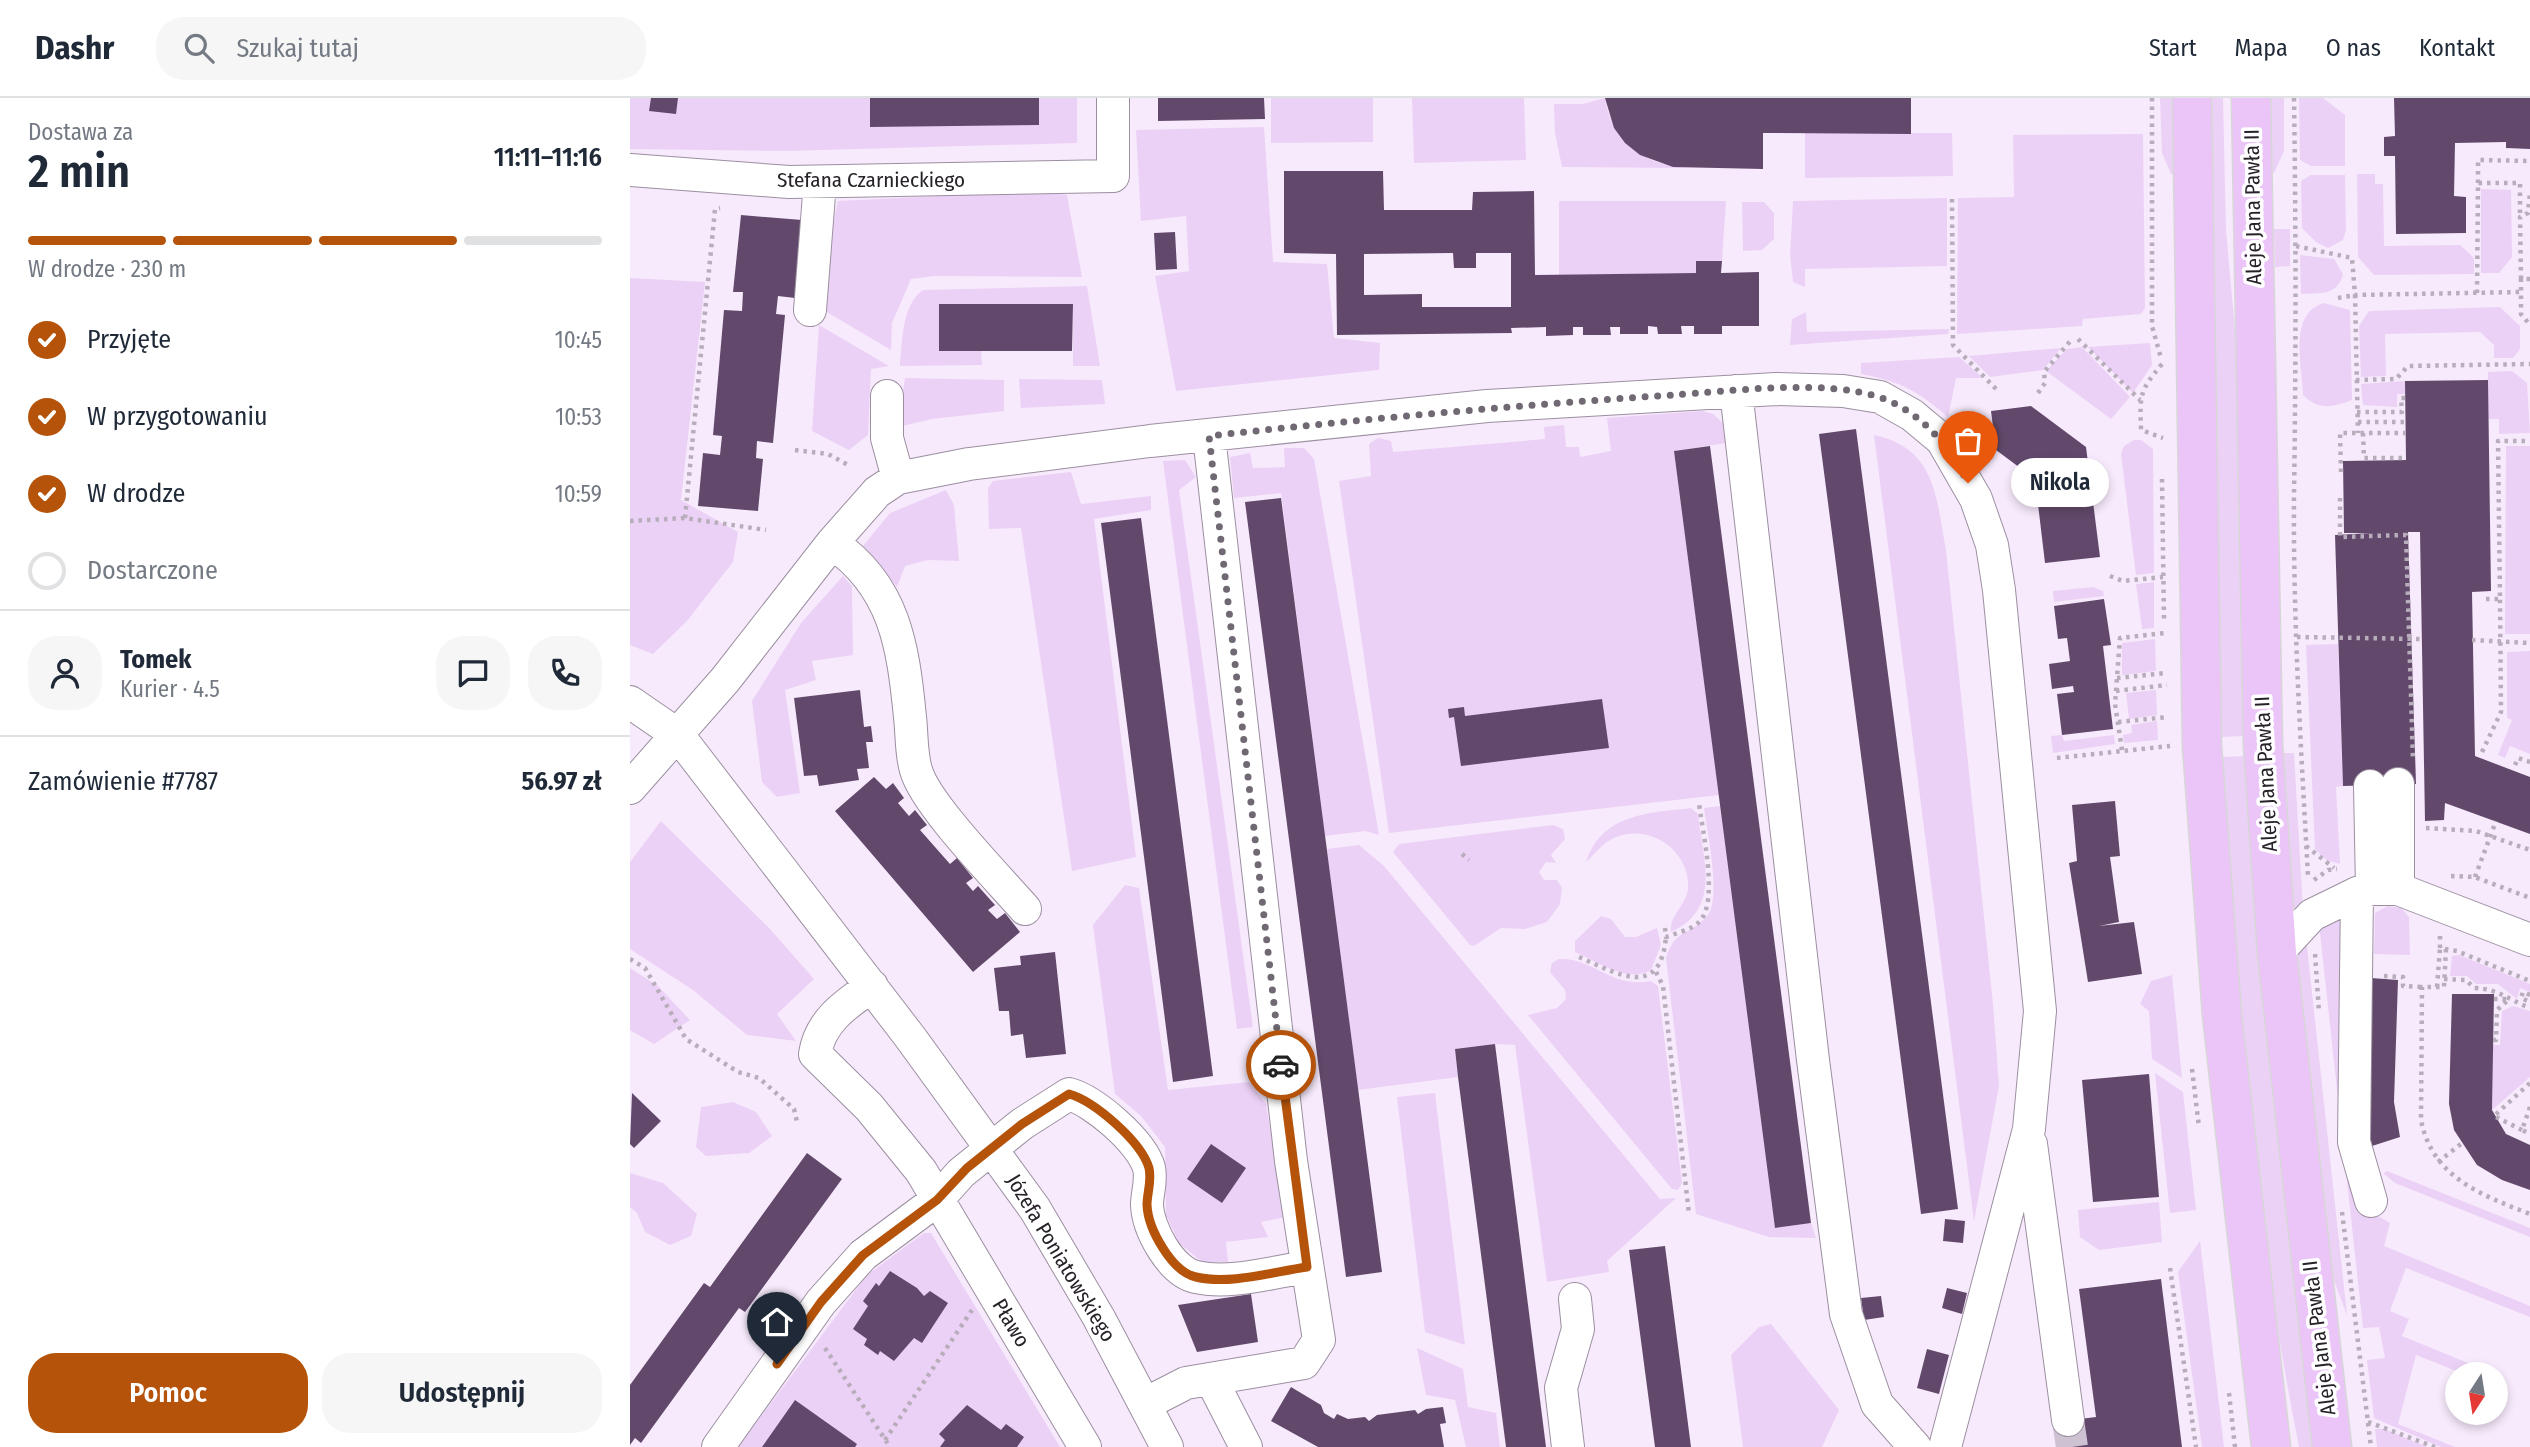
<!DOCTYPE html>
<html lang="pl">
<meta charset="utf-8">
<style>
:root{--surface:#fff;--page:#f6f6f7;--text:#1f2937;--muted:#747a83;--line:#e0e1e3;--accent:#b45309}
body{margin:0;font-family:"Fira Sans Condensed",sans-serif;background:var(--page);color:var(--text);height:100vh;display:flex;flex-direction:column;font-size:26px;white-space:nowrap}
*{box-sizing:border-box;margin:0}
p{font-size:23px;color:var(--muted)}
.icon{flex:none;width:38px;height:38px;fill:none;stroke:currentColor;stroke-width:2;stroke-linecap:round;stroke-linejoin:round}
.map{position:relative;flex:1;overflow:hidden}
.side{display:flex;flex-direction:column;background:var(--surface);width:630px}
.side>*{flex:none}
.needle{width:46px;rotate:192deg}
.controls{position:absolute;left:1815px;top:1264px;display:grid;gap:14px}
.controls a{display:grid;place-items:center;width:63px;height:63px;border-radius:50%;background:var(--surface);box-shadow:0 4px 10px #0003;font-size:35px}
.pin{position:absolute;display:grid;place-items:center;width:60px;height:60px;color:#fff;margin:-72px -30px;border-radius:50% 50% 50% 0;rotate:-45deg;box-shadow:0 0 7px #0007}
.pin .icon{rotate:45deg}
.courier{position:absolute;display:grid;place-items:center;width:70px;height:70px;margin:-35px;border:5px solid #b45309;border-radius:50%;background:#fff;color:#222;box-shadow:0 2px 9px #0007}
.bubble{position:absolute;height:49px;border-radius:24px;background:var(--surface);box-shadow:0 4px 10px #0003;font-size:23px;font-weight:600;line-height:49px;text-align:center}
.summary em{font-style:normal;font-weight:600}
.summary div{display:flex;flex-direction:column-reverse}
.summary{display:flex;align-items:center;justify-content:space-between;height:119px;padding:0 28px}
h1{font-size:46px;font-weight:600;line-height:52px}
.bar{display:grid;grid-template-columns:repeat(4,1fr);gap:10px 7px;align-content:center;height:84px;padding:0 28px}
.bar i{height:9px;border-radius:5px;background:var(--line)}
.bar .on{background:var(--accent)}
.bar p{grid-column:span 4}
.line{display:flex;align-items:center;gap:18px;padding:0 28px;border-top:2px solid var(--line)}
.line div{flex:1}
.round{display:grid;place-items:center;flex:none;width:74px;height:74px;border-radius:28px;background:var(--page)}
ol{padding:0 28px;list-style:none}
li{display:flex;align-items:center;gap:21px;height:77px}
li p{margin-inline-start:auto}
li .icon{padding:7px;border-radius:50%;background:var(--accent);color:#fff;stroke-width:4}
li:last-child{color:var(--muted)}
li i{width:38px;height:38px;border:4px solid var(--line);border-radius:50%}
.cta{display:flex;gap:14px;margin-top:auto;padding:14px 28px}
.cta a{flex:1;height:80px;border-radius:28px;background:var(--accent);color:#fff;font-size:28px;font-weight:600;line-height:80px;text-align:center}
.cta a+a{background:var(--page);color:var(--text)}
header{display:flex;align-items:center;gap:42px;box-sizing:border-box;height:98px;padding:0 35px;background:var(--surface);border-bottom:2px solid var(--line)}
header strong{font-size:33px}
nav{display:flex;gap:38px;margin-inline-start:auto;font-size:24px}
.search{width:490px;height:63px;background:var(--page);display:flex;align-items:center;gap:18px;box-sizing:border-box;padding:0 24px;border-radius:28px;color:var(--muted);font-size:26px}
main{display:flex;flex:1;min-height:0}
.map>svg:first-child{display:block}
</style>
<header>
<strong>Dashr</strong>
<div class="search"><svg class="icon" aria-label="search" viewBox="0 0 24 24"><circle cx="10" cy="10" r="6"/><path d="M15 15l6 6"/></svg>Szukaj tutaj</div>
<nav><a>Start</a><a>Mapa</a><a>O nas</a><a>Kontakt</a></nav>
</header>
<main>
<section class="side">
<div class="summary"><div><h1>2 min</h1><p>Dostawa za</p></div><em>11:11–11:16</em></div>
<div class="bar"><i class="on"></i><i class="on"></i><i class="on"></i><i></i><p>W drodze · 230 m</p></div>
<ol>
<li><svg class="icon" aria-label="check" viewBox="0 0 24 24"><path d="M5 12l5 5 9-10"/></svg>Przyjęte<p>10:45</p></li>
<li><svg class="icon" aria-label="check" viewBox="0 0 24 24"><path d="M5 12l5 5 9-10"/></svg>W przygotowaniu<p>10:53</p></li>
<li><svg class="icon" aria-label="check" viewBox="0 0 24 24"><path d="M5 12l5 5 9-10"/></svg>W drodze<p>10:59</p></li>
<li><i></i>Dostarczone</li>
</ol>
<div class="line" style="height:126px"><a class="round"><svg class="icon" aria-label="person" viewBox="0 0 24 24"><circle cx="12" cy="8" r="4"/><path d="M4 21q1-7 8-7t8 7"/></svg></a><div><b>Tomek</b><p>Kurier · 4.5</p></div><a class="round"><svg class="icon" aria-label="chat" viewBox="0 0 24 24"><path d="M4 5h16v11H9l-5 4z"/></svg></a><a class="round"><svg class="icon" aria-label="phone" viewBox="0 0 24 24"><path d="M5 4h4l2 5-3 2q2 4 5 5l2-3 5 2v4C11 20 4 13 5 4z"/></svg></a></div>
<div class="line" style="height:91px"><div>Zamówienie #7787</div><b>56.97 zł</b></div>
<div class="cta"><a>Pomoc</a><a>Udostępnij</a></div>
</section>
<div class="map">
<svg width="1900" height="1349" viewBox="0 0 1900 1349">
<rect width="100%" height="100%" fill="#f7eafc"/>
<path fill="#ecd1f6" d="M0,0H447V45L156,53L0,51Z
M641,0H743V44L641,45Z
M782,0H894L896,62L784,65Z
M975,0C982,44 1015,68 1059,70L932,69L925,35L924,6H953Z
M1530,0H1543L1546,76H1541L1532,55Z
M1579,0H1593L1596,132L1609,276L1615,638L1591,639Z
M1639,0H1654V53L1644,75L1641,74Z
M1669,0H1693L1715,17V68H1681L1670,62Z
M634,29L643,164L697,166L704,240L750,245L749,272L546,293L525,178L559,173L556,118L511,123L506,32Z
M1175,35H1322L1323,78L1175,80Z
M1513,36L1515,210L1511,216L1453,221L1452,228L1327,236L1328,100L1384,99L1383,37Z
M1727,76H1745V86H1753L1754,148L1830,147L1844,160V176L1744,177L1728,159Z
M1681,77H1715L1716,132L1713,142L1698,150L1686,144L1672,130L1671,83Z
M1851,91L1881,92L1882,159L1869,175H1851Z
M408,93L437,97L452,179L305,178L281,181L262,225L261,252L195,213L199,144L208,103Z
M1317,100V168L1175,171V189L1163,184L1160,157L1163,103Z
M929,103H1096L1092,163H1067L1066,175L929,177Z
M1112,104H1134L1144,115V141L1132,152L1113,153Z
M1644,131H1660V168L1645,169Z
M1670,157L1704,161L1713,176C1708,198 1689,195 1671,196Z
M0,180L75,184L51,402L108,434L103,464L57,523L23,556L0,547Z
M457,188L470,268H443V207L351,253L352,267L270,268C272,244 272,206 293,192Z
M1694,205L1720,212L1722,302C1704,309 1688,313 1673,297C1672,267 1658,215 1694,205Z
M1870,209L1890,228V251L1883,260H1864V247L1850,234L1755,236L1756,278L1731,279L1729,228L1739,213Z
M1176,214L1177,234L1319,231L1318,236L1160,247L1162,221Z
M189,227L259,268L241,271L238,337L219,352L182,333Z
M1520,245L1522,267L1503,295L1458,249Z
M1452,249L1500,299L1481,321L1416,273L1437,251Z
M1431,250L1413,272L1360,279L1339,258Z
M1329,259L1353,280H1326L1318,319C1286,292 1272,284 1231,276V265Z
M1882,273L1897,285L1900,335L1869,336V321H1858V274Z
M275,280L374,282V313L302,321L268,329Z
M389,281L472,282L475,306L391,310Z
M1775,283V296H1767V309L1733,307L1731,286Z
M1072,313L1083,316L1094,326L1096,345L1044,353L1089,697L759,735L709,383L741,378L739,346L748,340L761,343L763,354L915,341L914,329L934,327L936,349H949L950,359L981,353L977,320Z
M1244,337C1306,350 1306,399 1316,452L1363,906L1369,988L1344,1123Z
M1504,342H1511L1523,351L1524,475L1506,477L1491,356L1494,348Z
M1876,348H1900V536H1875Z
M654,350H674L684,361L749,737L735,733L695,738L651,395L604,400L600,359L620,355L623,370L655,369Z
M555,362L566,379L549,392L623,929L607,931L533,363Z
M441,374L451,406L521,398V412L464,421L506,759L442,773L391,430L359,431L358,390L363,383Z
M316,392L324,407L329,463L298,462L275,468L267,489L233,448L260,415Z
M213,478L222,488L223,557L182,563L186,582L155,592L170,695L147,699L132,684L122,603L171,525Z
M1524,484V530L1512,531L1506,486Z
M1463,489L1473,493L1474,498L1424,504L1423,493Z
M1525,541L1526,573L1492,577V545Z
M1708,546L1713,688L1706,689L1710,766L1696,762L1685,751L1676,547Z
M1900,553V656L1880,648L1875,660L1868,657L1882,622L1877,620V554Z
M1526,592L1527,617L1499,621L1496,595Z
M1527,623L1528,642L1494,645L1493,637L1502,635L1501,627Z
M1432,637L1434,643L1484,637L1485,646L1423,655L1421,638Z
M1651,655H1664L1673,812L1666,814L1662,812Z
M1616,658L1633,903L1683,1349H1669C1624,1124 1606,888 1592,659Z
M1090,708L1145,1130L1181,1125L1186,1140L1139,1139L1066,1116L1036,860C1045,830 1060,838 1077,818C1092,801 1077,734 1074,710Z
M1061,710L1068,716C1073,762 1092,811 1041,834C1039,817 1056,808 1058,791C1061,752 1018,724 984,740C972,745 965,756 956,764C972,716 1017,715 1061,710Z
M31,723L140,831L184,881L147,916L166,943L117,937L63,892L0,851V764Z
M923,727L933,731L935,741L921,757L926,765L916,764L909,774L914,782H927L932,790L930,806L917,824L895,831L871,830L844,848L840,847L763,754L769,746Z
M729,747L754,768L1030,1101L1046,1100L977,1163L979,1174L917,1184L885,947L865,946L825,951L828,979L728,992L697,751Z
M495,787L509,790L538,992L619,984L636,1006L656,1119L631,1124L638,1139L596,1144L598,1164H572L549,1145L536,1117L535,1049L511,1018L485,996L463,827Z
M1758,808L1771,810L1779,819L1780,857L1744,856L1745,815Z
M971,818L981,821L995,839H1006L1027,830L1031,847L1021,872C997,886 967,863 945,854V843Z
M1708,821L1713,823L1714,1054L1718,1082L1723,1097L1733,1109L1760,1125L1754,1148L1900,1208V1219L1776,1170L1760,1213L1779,1221L1772,1238L1865,1276H1834L1786,1257L1768,1326L1825,1349H1811L1744,1320L1737,1262L1755,1260L1749,1229L1733,1230L1689,826Z
M1676,839L1717,1217L1700,1172L1665,864L1666,852Z
M1829,857L1900,886V894L1890,890L1887,901L1868,886H1846L1837,878H1820L1822,858Z
M929,861C963,859 982,891 1021,883L1028,888L1052,1085L1048,1092L1042,1091L898,917L927,910L936,901L935,892L920,874L922,865Z
M0,870L28,888L60,922L24,946L0,932Z
M1542,877L1552,980L1522,961L1519,913L1510,906L1521,883Z
M1883,908L1900,913V979L1862,1012L1863,947H1870L1872,913Z
M1525,975L1553,994L1566,1112L1540,1115Z
M805,995L835,1247L795,1234L767,999Z
M103,1004L126,1014L142,1038L119,1055L76,1058L66,1049L71,1009Z
M1757,1073L1900,1130V1139L1765,1085L1753,1075Z
M0,1075L33,1085L67,1116L61,1138L40,1147L15,1134L7,1115L0,1109Z
M1529,1104L1532,1144L1469,1152L1450,1139L1448,1112Z
M294,1135H301L430,1349H108L237,1177Z
M1570,1143L1594,1349H1572L1548,1174Z
M1141,1226L1209,1312L1192,1349H1113L1101,1257L1129,1229Z
M787,1250L833,1271L838,1309L866,1315L870,1349H836L825,1302L796,1297Z
M1745,1331H1754L1797,1349H1747Z"/>
<path fill="#62496c" fill-rule="evenodd" d="M21,0H48L46,16L19,13Z
M240,0H409V27L240,29Z
M528,0H634L635,21L528,23Z
M975,0H1281V36L1133,35V71L1043,69L1010,57L995,45L984,30Z
M1764,0H1900V51L1876,50V44L1825,45L1824,98L1836,99V135L1766,136L1765,58H1754V39L1765,38Z
M654,73H753L754,112H842L843,94L904,93L905,177L1066,175V163H1092L1091,175L1129,174V228H1092V236H1064V228H1051L1052,236H1028L1027,229L1018,228V236H990V229H980L981,237H953V229H943V237L916,238V229L881,230L882,235L707,237L706,156L654,155ZM823,155L824,170H846V155H881V209H792V196L734,197V156Z
M111,117L172,122L165,200L148,198L146,216L155,217L143,345L127,343L126,360L133,361L128,413L68,408L73,355L90,357L92,338L83,337L94,212L112,213L113,194H103Z
M545,134L547,171L526,172L524,135Z
M309,206H443L442,253H309Z
M1858,282L1861,493L1842,494L1845,658L1900,679V736L1815,705L1814,722L1795,723L1790,434H1778L1786,686L1713,688L1705,437L1741,435H1714L1713,363L1776,362L1775,283Z
M1401,308L1456,349L1470,459L1415,465L1405,381L1366,352L1361,313Z
M1226,331L1328,1111L1291,1116L1189,336Z
M1080,348L1181,1125L1145,1130L1044,353Z
M651,400L752,1174L716,1179L615,404Z
M511,420L583,978L543,984L471,425Z
M1474,501L1481,547L1473,548L1483,631L1432,637L1427,596L1444,594L1443,588L1422,591L1419,566L1440,563L1437,540L1428,541L1424,508Z
M230,592L234,629L241,628L243,644H236L239,670L227,671L229,682L189,688L187,677L174,678L164,600Z
M972,601L979,650L831,668L824,619L819,620L818,611L834,609L835,618Z
M244,679L256,691L263,685L274,700L268,705L279,718L285,712L297,727L290,732L320,766L327,760L343,780L336,785L343,793L348,788L365,807L358,812L367,821L375,815L390,834L343,874L205,713Z
M1485,703L1490,758L1480,759L1489,824L1469,828L1504,824L1512,876L1458,884L1439,765L1447,763L1442,707Z
M425,854L436,956L396,960L393,936L381,938L379,913H369L364,870L391,867L390,858Z
M1741,880L1768,882L1764,1004L1770,1039L1742,1048L1735,1011Z
M1822,896H1864L1862,1012L1876,1036L1900,1047V1092L1872,1082L1847,1067L1824,1032L1819,1006Z
M865,946L916,1349H876L828,979L825,951Z
M1519,976L1529,1099L1463,1104L1452,982Z
M2,995L31,1023L4,1050L0,1046Z
M581,1046L616,1070L592,1105L557,1081Z
M177,1055L212,1081L115,1214L109,1210L11,1345L5,1340L0,1347V1287L74,1185L80,1189Z
M1315,1121L1335,1123L1333,1145L1313,1143Z
M1035,1148L1061,1349H1025L999,1152Z
M260,1173L287,1190L294,1198L300,1193L318,1205L292,1245L284,1240L264,1263L250,1253L248,1257L234,1247L237,1241L223,1231L238,1208L233,1203L246,1185L249,1188Z
M1531,1181L1552,1349H1428L1425,1324L1466,1319L1449,1191Z
M1317,1190L1337,1195L1332,1216L1312,1210Z
M621,1196L628,1244L567,1254L548,1207Z
M1251,1198L1254,1219L1234,1222L1231,1200Z
M1297,1251L1319,1257L1309,1296L1287,1290Z
M661,1289L691,1307L694,1315L704,1321L707,1316L718,1321L735,1319L739,1323L747,1317L785,1312L788,1316L796,1311L813,1309L816,1325L810,1326L814,1349H688L641,1323Z
M165,1302L227,1346L225,1349H132Z
M337,1307L371,1332L376,1326L394,1339L387,1349H310L315,1342L309,1336Z"/>
<g fill="none" stroke-linecap="round" stroke-linejoin="round">
<path stroke="#cdc2d2" stroke-width="32" stroke-dasharray="32 16" stroke-linecap="butt" d="M1438,1322L1442,1349"/>
<g stroke="#9b8fa0" stroke-width="34">
<path id="minor" d="M0,72L159,84L483,78V0
M180,212L190,84
M1106,293L1183,962L1216,1216L1247,1306L1285,1349
M257,298V340L268,380
M202,445C265,488 273,548 280,619C282,636 281,656 286,672C295,706 369,781 395,811
M0,604L48,637L280,939L405,1111L469,1220L537,1349
M1740,688L1742,791
M0,690L95,582L202,445L247,394L268,380L339,366L520,343L857,308L1146,291L1213,293L1250,299L1282,317L1312,342L1346,401L1362,447L1369,492L1410,913L1399,1031L1315,1349
M1768,791V686
M1727,795L1724,1044L1741,1103
M1647,855L1682,817L1727,795L1742,791H1768L1900,842
M242,888C216,906 190,923 185,956L239,1009L291,1073L455,1349
M1401,1046L1438,1322
M581,1281L616,1349
M515,1306L556,1285L674,1265L689,1242L661,1063L579,338
M88,1349L191,1204L233,1157L307,1102L331,1075L392,1026L439,996C464,1003 512,1044 519,1070C522,1083 517,1095 517,1107C518,1131 541,1174 566,1179C600,1187 642,1174 677,1169
M938,1349L931,1290L948,1231L945,1201"/>
</g>
<g stroke="#d8d7d8" stroke-width="41">
<path id="major" d="M1562,0L1572,648L1592,917L1641,1349
M1621,0L1633,647L1647,855L1702,1349"/>
</g>
<path stroke="#b7adbb" stroke-width="4.5" stroke-dasharray="3.5 5" stroke-linecap="butt" d="M1522,0V228L1531,260
M1664,0C1666,132 1666,265 1664,397C1663,524 1671,651 1678,778
M1848,85V62L1900,63
M1322,101L1323,247L1369,294
M1666,148L1722,160L1725,197L1891,194
M1891,181L1890,119L1898,115L1900,95
M1900,181H1891V216L1900,227
M1847,195L1848,85H1890V119
M1708,200L1725,197L1728,335
M1448,241L1510,302
M1532,266C1509,294 1510,296 1511,332L1533,340
M1726,282L1766,281L1778,268L1900,266
M1408,295L1415,285L1414,274L1442,241
M1727,314H1772L1771,300H1775
M1728,324H1776
M1733,335L1734,360H1776
M165,352L198,356L218,367
M1711,374L1710,335H1776
M1532,381L1534,522
M1710,400V439L1776,437L1783,663
M55,420L85,111L90,110
M0,423L55,420L136,432
M1480,478L1493,483L1533,479
M1856,501H1870L1868,343H1900
M1667,539L1792,541
M1842,542L1900,545
M1487,580L1536,575
M1486,593L1537,587
M1488,624L1538,619
M1492,652L1485,606L1490,540L1535,535
M1852,654L1871,614L1870,501
M1427,660L1540,648
M1885,667L1888,660L1900,664
M1796,730L1846,733L1900,752
M1676,748L1704,770
M832,756L839,762
M1821,778L1845,779L1900,800
M1845,779L1866,723
M1684,782L1698,772L1707,771
M1035,830L1036,839C1046,835 1062,832 1070,823C1089,802 1072,732 1069,705
M1810,838V850L1827,853L1900,883
M1816,851L1814,889H1792L1791,1022C1802,1079 1851,1097 1900,1116
M1685,856L1689,914
M949,859C988,876 1030,902 1036,839
M0,861L15,870L56,941L108,974L129,980L164,1011L167,1024
M1026,874L1033,888L1059,1116
M1754,878L1773,879V888L1792,889
M1814,881L1836,882L1844,890C1869,891 1877,901 1900,910
M1807,889L1810,850
M1900,897L1893,894L1891,900L1900,904
M1864,901H1878
M1863,942H1866L1867,912L1879,901
M1562,971L1569,1029
M1900,1009L1892,1032L1900,1036
M1892,1032L1864,1018L1900,985
M1808,1064L1831,1046
M1712,1114L1741,1349
M1540,1170L1566,1349
M195,1250L260,1349
M1599,1295L1605,1349
M1738,1324L1805,1349
M255,1342L342,1212"/>
<use href="#minor" stroke="#fff" stroke-width="32"/>
<use href="#major" stroke="#ebc4f8" stroke-width="38"/>
</g>
<g fill="none" stroke-linecap="round" stroke-linejoin="round">
<path stroke="#706872" stroke-width="7" stroke-dasharray="0 12.6" d="M651,967L579,338C734,321 888,307 1043,297C1102,293 1194,281 1249,299C1290,313 1320,348 1338,385"/>
<path stroke="#b45309" stroke-width="9" d="M147,1266L191,1204L233,1157L307,1102L337,1070L392,1026L439,996C464,1003 511,1043 519,1070C522,1083 517,1095 517,1107C518,1131 542,1174 566,1179C600,1187 642,1174 677,1169L651,967"/>
</g>
<g text-anchor="middle" dominant-baseline="central" stroke-width="7" stroke-linejoin="round" paint-order="stroke">
<g font-size="21" fill="#272228" stroke="#fff">
<text x="241" y="82">Stefana Czarnieckiego</text>
<text transform="translate(1623 109) rotate(-91)">Aleje Jana Pawła II</text>
<text transform="translate(1636 676) rotate(-93)">Aleje Jana Pawła II</text>
<text transform="translate(431 1160) rotate(59)">Józefa Poniatowskiego</text>
<text transform="translate(381 1225) rotate(59)">Pławo</text>
<text transform="translate(1689 1240) rotate(-97)">Aleje Jana Pawła II</text>
</g>
</g>
</svg>
<div class="controls">
<a><svg class="needle" viewBox="-14 -14 28 28"><path d="M0-13l5 13h-10z" fill="#e53935"/><path d="M0 13l5-13h-10z" fill="#747a83"/></svg></a>
</div>
<div class="pin" style="left:1338px;top:385px;background:#ea580c"><svg class="icon" aria-label="bag" viewBox="0 0 24 24"><path d="M5 8h14l-1 12H6zM9 8a3 3 0 0 1 6 0"/></svg></div>
<div class="pin" style="left:147px;top:1266px;background:#1f2937"><svg class="icon" aria-label="home" viewBox="0 0 24 24"><path d="M3 11l9-7 9 7M6 9v11h12V9"/></svg></div>
<div class="courier" style="left:651px;top:967px"><svg class="icon" aria-label="car" viewBox="0 0 24 24"><path d="M5 17H2v-5l4-1 3-4h7l3 4 3 1v5h-3M9 17h6M6 11h13"/><circle cx="7" cy="17" r="2"/><circle cx="17" cy="17" r="2"/></svg></div>
<div class="bubble" style="left:1381px;top:360px;width:98px">Nikola</div>
</div>
</main>
